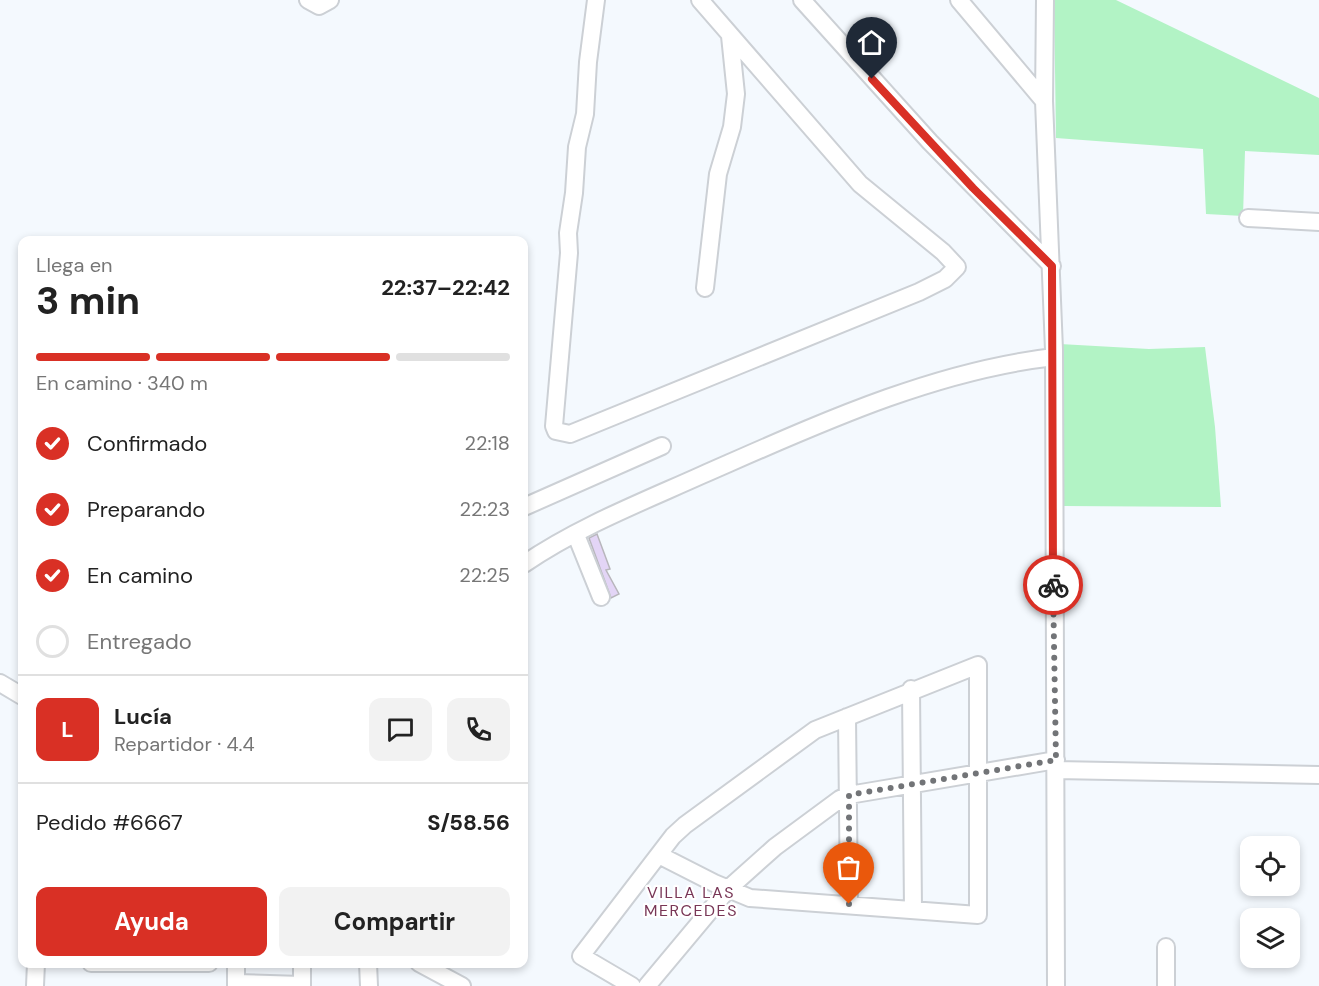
<!DOCTYPE html>
<html lang="es">
<meta charset="utf-8">
<style>
:root{--surface:#fff;--page:#f2f2f2;--text:#222;--muted:#767676;--line:#e0e0e0;--accent:#d93025}
body{margin:0;font-family:"DM Sans",sans-serif;background:var(--page);color:var(--text);height:100vh;display:flex;flex-direction:column;font-size:22px;white-space:nowrap}
*{box-sizing:border-box;margin:0}
p{font-size:20px;color:var(--muted)}
.icon{flex:none;width:33px;height:33px;fill:none;stroke:currentColor;stroke-width:2;stroke-linecap:round;stroke-linejoin:round}
.map{position:relative;flex:1;overflow:hidden}
.details{position:absolute;left:18px;top:236px;width:510px;height:732px;display:flex;flex-direction:column;background:var(--surface);border-radius:12px;box-shadow:0 3px 9px #0003}
.details>*{flex:none}
.fabs{position:absolute;left:1240px;top:836px;display:grid;gap:12px}
.fabs a{display:grid;place-items:center;width:60px;height:60px;border-radius:12px;background:var(--surface);box-shadow:0 3px 9px #0003;font-size:30px}
.pin{position:absolute;display:grid;place-items:center;width:51px;height:51px;color:#fff;margin:-62px -26px;border-radius:50% 50% 50% 0;rotate:-45deg;box-shadow:0 0 6px #0007}
.pin .icon{rotate:45deg}
.courier{position:absolute;display:grid;place-items:center;width:60px;height:60px;margin:-30px;border:4px solid #d93025;border-radius:50%;background:#fff;color:#222;box-shadow:0 2px 8px #0007}
.headline em{font-style:normal;font-weight:700}
.headline div{display:flex;flex-direction:column-reverse}
.headline{display:flex;align-items:center;justify-content:space-between;height:102px;padding:0 18px}
h1{font-size:39px;font-weight:700;line-height:45px}
.bar{display:grid;grid-template-columns:repeat(4,1fr);gap:9px 6px;align-content:center;height:72px;padding:0 18px}
.bar i{height:8px;border-radius:4px;background:var(--line)}
.bar .current{background:var(--accent)}
.bar p{grid-column:span 4}
.line{display:flex;align-items:center;gap:15px;padding:0 18px;border-top:2px solid var(--line)}
.line div{flex:1}
.round{display:grid;place-items:center;flex:none;width:63px;height:63px;border-radius:12px;background:var(--page)}
ol{padding:0 18px;list-style:none}
li{display:flex;align-items:center;gap:18px;height:66px}
li p{margin-inline-start:auto}
li .icon{padding:6px;border-radius:50%;background:var(--accent);color:#fff;stroke-width:4}
li:last-child{color:var(--muted)}
li i{width:33px;height:33px;border:3px solid var(--line);border-radius:50%}
.primary-button{display:flex;gap:12px;margin-top:auto;padding:12px 18px}
.primary-button a{flex:1;height:69px;border-radius:12px;background:var(--accent);color:#fff;font-size:24px;font-weight:700;line-height:69px;text-align:center}
.primary-button a+a{background:var(--page);color:var(--text)}
.map>svg:first-child{display:block}
</style>
<div class="map">
<svg width="1319" height="986" viewBox="0 0 1319 986">
<rect width="100%" height="100%" fill="#f4f9fe"/>
<path fill="#b2f3c5" d="M1054,0H1116L1319,98V155L1245,151L1243,216L1206,214L1203,149L1056,138Z
M1060,344L1149,349L1205,347L1215,427L1221,507L1064,506Z"/>
<path fill="#e3d5f6" stroke="#b8b6bc" stroke-width="1.5" d="M597,534L610,569L606,570L619,594L611,598L589,538Z"/>
<g fill="none" stroke-linecap="round" stroke-linejoin="round">
<g stroke="#ccd0d5" stroke-width="20">
<path id="minor" d="M308,0L319,6L330,0
M596,0L588,62L585,114L577,147L574,193L568,233L569,253L554,426L556,431L570,434L919,292L945,279L957,267L943,252L860,184L700,0
M802,0L930,142L1052,266
M959,0L1044,101
M1045,0L1044,101L1054,350L1056,986
M1248,218L1319,222
M705,288L718,174L732,127L736,94L730,36
M524,507L662,446
M576,535L601,597
M524,564C578,527 642,502 702,475C814,426 931,371 1054,357
M0,683L22,696
M911,689L913,909
M847,717L849,904
M1056,770L1319,775
M91,963H209
M236,963V986
M302,963V986
M368,963L369,986
M419,963L462,986
M236,983L302,985
M35,986L36,963
M632,986L581,956L673,836L685,825L815,730L978,665V915L750,898L714,883L659,855
M647,986L728,889L775,847L840,799L849,795L1056,760
M1166,986V947"/>
</g>
<use href="#minor" stroke="#fff" stroke-width="16"/>
</g>
<g fill="none" stroke-linecap="round" stroke-linejoin="round">
<path stroke="#727477" stroke-width="6" stroke-dasharray="0 10.8" d="M849,904V795L1056,760L1053,585"/>
<path stroke="#d93025" stroke-width="8" d="M872,79L973,188L1052,266L1053,585"/>
</g>
<g text-anchor="middle" dominant-baseline="central" stroke-width="4.5" stroke-linejoin="round" paint-order="stroke">
<g font-size="16" letter-spacing="1.5" fill="#783656" stroke="#fff">
<text x="691" y="892">VILLA LAS<tspan x="691" dy="18">MERCEDES</tspan></text>
</g>
</g>
</svg>
<div class="fabs">
<a><svg class="icon" aria-label="locate" viewBox="0 0 24 24"><circle cx="12" cy="12" r="6"/><path d="M12 2v4M12 18v4M2 12h4M18 12h4"/></svg></a>
<a><svg class="icon" aria-label="layers" viewBox="0 0 24 24"><path d="M12 4l9 5-9 5-9-5zM3 14l9 5 9-5"/></svg></a>
</div>
<div class="pin" style="left:849px;top:904px;background:#ea580c"><svg class="icon" aria-label="bag" viewBox="0 0 24 24"><path d="M5 8h14l-1 12H6zM9 8a3 3 0 0 1 6 0"/></svg></div>
<div class="pin" style="left:872px;top:79px;background:#1f2937"><svg class="icon" aria-label="home" viewBox="0 0 24 24"><path d="M3 11l9-7 9 7M6 9v11h12V9"/></svg></div>
<div class="courier" style="left:1053px;top:585px"><svg class="icon" aria-label="bike" viewBox="0 0 24 24"><circle cx="6" cy="16" r="4"/><circle cx="18" cy="16" r="4"/><path d="M6 16l4-8h5l3 8M10 8l3 8H6M13 5h3"/></svg></div>
<section class="details">
<div class="headline"><div><h1>3 min</h1><p>Llega en</p></div><em>22:37–22:42</em></div>
<div class="bar"><i class="current"></i><i class="current"></i><i class="current"></i><i></i><p>En camino · 340 m</p></div>
<ol>
<li><svg class="icon" aria-label="check" viewBox="0 0 24 24"><path d="M5 12l5 5 9-10"/></svg>Confirmado<p>22:18</p></li>
<li><svg class="icon" aria-label="check" viewBox="0 0 24 24"><path d="M5 12l5 5 9-10"/></svg>Preparando<p>22:23</p></li>
<li><svg class="icon" aria-label="check" viewBox="0 0 24 24"><path d="M5 12l5 5 9-10"/></svg>En camino<p>22:25</p></li>
<li><i></i>Entregado</li>
</ol>
<div class="line" style="height:108px"><b class="round" style="background:var(--accent);color:#fff">L</b><div><b>Lucía</b><p>Repartidor · 4.4</p></div><a class="round"><svg class="icon" aria-label="chat" viewBox="0 0 24 24"><path d="M4 5h16v11H9l-5 4z"/></svg></a><a class="round"><svg class="icon" aria-label="phone" viewBox="0 0 24 24"><path d="M5 4h4l2 5-3 2q2 4 5 5l2-3 5 2v4C11 20 4 13 5 4z"/></svg></a></div>
<div class="line" style="height:78px"><div>Pedido #6667</div><b>S/58.56</b></div>
<div class="primary-button"><a>Ayuda</a><a>Compartir</a></div>
</section>
</div>
